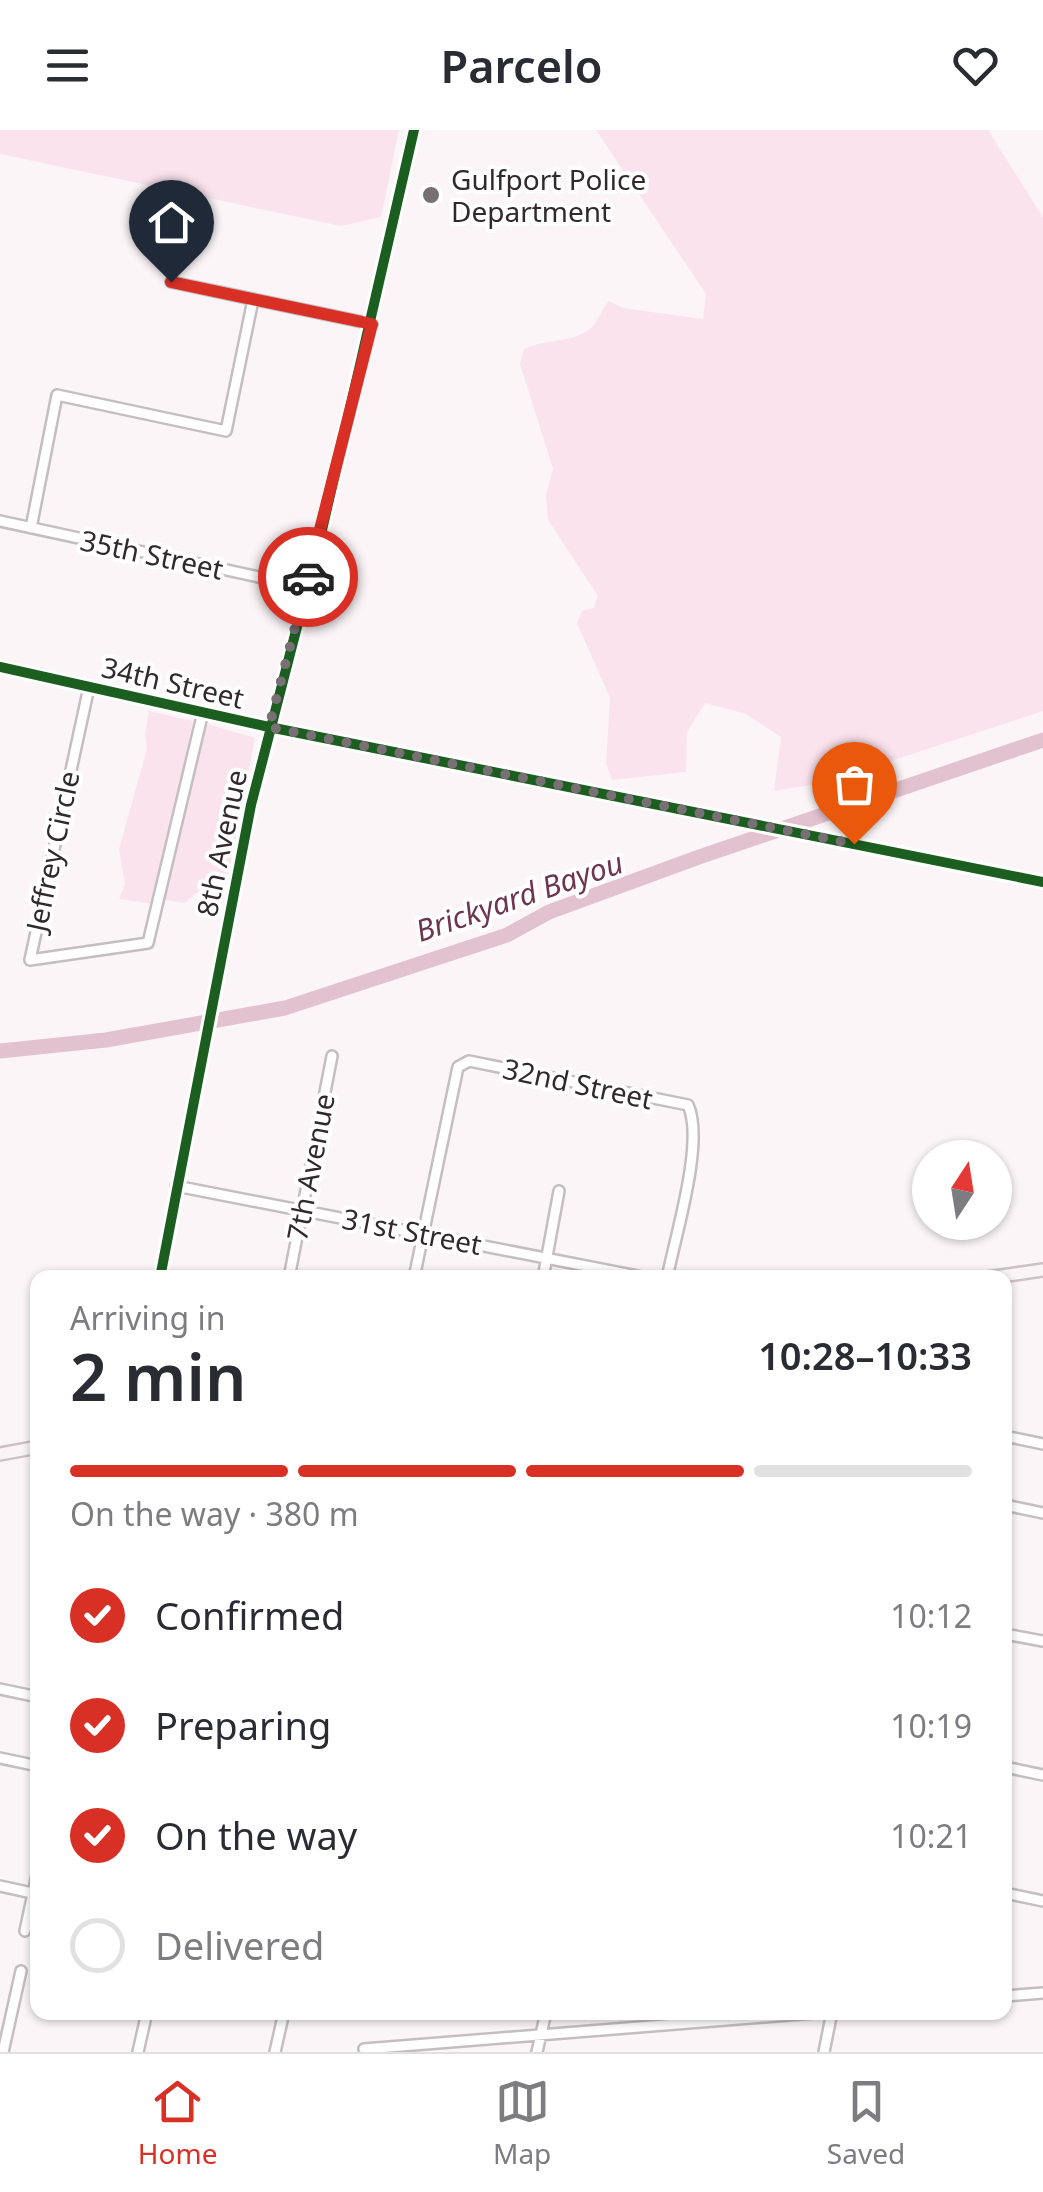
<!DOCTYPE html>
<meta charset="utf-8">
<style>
:root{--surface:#fff;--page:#f2f2f3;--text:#2b2b33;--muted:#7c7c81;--line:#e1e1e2;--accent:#d93025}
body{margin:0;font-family:"Noto Sans",sans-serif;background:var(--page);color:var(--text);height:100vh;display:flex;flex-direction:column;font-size:38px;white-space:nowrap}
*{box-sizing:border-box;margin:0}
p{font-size:32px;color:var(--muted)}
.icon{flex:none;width:55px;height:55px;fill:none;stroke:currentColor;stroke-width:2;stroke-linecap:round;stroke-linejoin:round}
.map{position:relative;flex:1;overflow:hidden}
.drawer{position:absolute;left:30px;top:1140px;width:982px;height:750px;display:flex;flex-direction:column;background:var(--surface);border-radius:20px;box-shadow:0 2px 8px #0004}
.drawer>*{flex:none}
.needle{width:65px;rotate:12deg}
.tools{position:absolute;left:912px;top:1010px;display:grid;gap:20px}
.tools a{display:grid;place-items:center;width:100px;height:100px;border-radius:50%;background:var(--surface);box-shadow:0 2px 8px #0004;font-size:50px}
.pin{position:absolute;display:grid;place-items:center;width:85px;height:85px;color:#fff;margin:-102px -42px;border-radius:50% 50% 50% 0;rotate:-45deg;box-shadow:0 0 10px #0007}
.pin .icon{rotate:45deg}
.courier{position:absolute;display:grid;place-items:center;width:100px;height:100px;margin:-50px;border:8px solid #d93025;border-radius:50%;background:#fff;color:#222;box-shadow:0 2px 12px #0007}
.summary em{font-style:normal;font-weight:600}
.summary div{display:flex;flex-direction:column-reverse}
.summary{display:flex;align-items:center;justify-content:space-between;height:170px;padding:0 40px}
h1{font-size:65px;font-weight:600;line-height:75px}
.bar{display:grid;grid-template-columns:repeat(4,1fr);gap:15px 10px;align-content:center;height:120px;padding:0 40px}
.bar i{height:12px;border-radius:8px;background:var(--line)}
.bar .selected{background:var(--accent)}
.bar p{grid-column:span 4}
ol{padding:0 40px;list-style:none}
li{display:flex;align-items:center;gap:30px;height:110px}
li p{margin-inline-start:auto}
li .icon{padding:10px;border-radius:50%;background:var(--accent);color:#fff;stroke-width:4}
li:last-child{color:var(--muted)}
li i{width:55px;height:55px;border:5px solid var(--line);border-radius:50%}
header{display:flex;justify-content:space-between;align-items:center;height:130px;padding:0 40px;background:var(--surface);font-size:45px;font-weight:600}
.tab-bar{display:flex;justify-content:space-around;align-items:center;height:140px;border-top:2px solid var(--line);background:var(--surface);font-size:28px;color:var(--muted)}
.tab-bar a{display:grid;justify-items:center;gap:5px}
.tab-bar .selected{color:var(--accent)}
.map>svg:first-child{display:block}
</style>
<header><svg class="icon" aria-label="menu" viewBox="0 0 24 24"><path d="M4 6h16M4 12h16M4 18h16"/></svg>Parcelo<svg class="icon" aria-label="heart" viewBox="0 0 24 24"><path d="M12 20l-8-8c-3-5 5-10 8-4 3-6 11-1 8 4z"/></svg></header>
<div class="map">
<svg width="1043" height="1922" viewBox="0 0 1043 1922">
<rect width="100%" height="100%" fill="#fbf5f8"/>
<path fill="#fbe3ed" d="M0,0H399L381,87L341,96L0,24Z
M596,0H988L1043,87V581L824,653L774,661L781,607L746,584L705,573L687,602L686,642L612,650L606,633L610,568L577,493L582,481L594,478L598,466L548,390L546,364L553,339L520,234L524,219C548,208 572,214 592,197C599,190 601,179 609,171L623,178L703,189L706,164Z
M149,581L193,591L153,774L119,769L125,754L119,719L147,619L145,605Z
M207,594L255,608L224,767L196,763L185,773L164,770Z"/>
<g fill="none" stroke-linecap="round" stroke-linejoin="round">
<path stroke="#e3c2cf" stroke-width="15" d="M0,921L106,910L285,878L507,805L549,782L699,727L1043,610"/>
<g stroke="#c5bec1" stroke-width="14">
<path id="minor" d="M171,152L372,194
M0,391L305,457
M31,398L57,265L226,301L253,170
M0,537L269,597L1043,752
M89,557L30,830L148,813L203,582
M176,1056L648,1148
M160,1148L251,675L322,400L414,0
M289,1148L332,926
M414,1148L458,937L469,931L688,975C705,1011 675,1107 667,1148
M543,1148L559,1061
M1005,1306L1043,1314
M1005,1375L1043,1383
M1005,1504L1043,1511
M0,1559L38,1567
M0,1628L38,1636
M1005,1637L1043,1645
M0,1756L32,1763
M1005,1763L1043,1771
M25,1801L38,1740
M1005,1866L1043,1863
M364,1919L827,1882
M3,1922L21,1841
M138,1922L147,1882
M275,1922L284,1882
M537,1922L546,1882
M824,1922L832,1882"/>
</g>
<g stroke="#ccc1c6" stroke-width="16">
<path id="major" d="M987,1148L1043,1140
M0,1324L38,1317"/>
</g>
<use href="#minor" stroke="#fefefe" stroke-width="9"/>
<use href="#major" stroke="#f9f4f6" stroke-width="11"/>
<g stroke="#fff" stroke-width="16">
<path id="cycleway" d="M0,537L269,597L1043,752
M160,1148L251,675L322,400L414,0"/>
</g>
<use href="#cycleway" stroke="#1b5e20" stroke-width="10"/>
</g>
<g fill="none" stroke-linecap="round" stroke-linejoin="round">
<path stroke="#787074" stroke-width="10" stroke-dasharray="0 18" d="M308,447L269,597L854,714"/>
<path stroke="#d93025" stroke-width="12" d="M171,152L372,194L308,447"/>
</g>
<circle fill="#787074" stroke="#fff" stroke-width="4" cx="431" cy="65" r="10"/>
<g text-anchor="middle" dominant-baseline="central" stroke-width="8" stroke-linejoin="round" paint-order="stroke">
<g font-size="28" fill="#32292d" stroke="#fff" text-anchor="start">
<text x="451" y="49">Gulfport Police<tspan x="451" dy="32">Department</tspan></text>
</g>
<g font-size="28" fill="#32292d" stroke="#fff">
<text transform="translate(152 424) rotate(12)">35th Street</text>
<text transform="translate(173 552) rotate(13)">34th Street</text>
<text transform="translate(221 713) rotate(-78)">8th Avenue</text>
<text transform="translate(52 721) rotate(-78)">Jeffrey Circle</text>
<text transform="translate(578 953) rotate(12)">32nd Street</text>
<text transform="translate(310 1037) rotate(-79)">7th Avenue</text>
<text transform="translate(412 1101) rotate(11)">31st Street</text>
</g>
<g font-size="30" font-style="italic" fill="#6e3550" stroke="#fff">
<text transform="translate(519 766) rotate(-19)">Brickyard Bayou</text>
</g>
</g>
</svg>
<div class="tools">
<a><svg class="needle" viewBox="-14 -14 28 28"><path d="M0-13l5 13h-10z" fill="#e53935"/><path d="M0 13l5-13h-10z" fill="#7c7c81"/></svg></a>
</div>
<div class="pin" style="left:854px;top:714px;background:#ea580c"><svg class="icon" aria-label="bag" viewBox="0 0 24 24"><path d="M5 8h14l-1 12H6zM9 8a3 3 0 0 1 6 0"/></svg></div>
<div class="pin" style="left:171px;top:152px;background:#1f2937"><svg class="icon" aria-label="home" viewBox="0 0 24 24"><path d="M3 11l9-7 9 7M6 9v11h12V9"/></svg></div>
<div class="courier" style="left:308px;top:447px"><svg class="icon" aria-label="car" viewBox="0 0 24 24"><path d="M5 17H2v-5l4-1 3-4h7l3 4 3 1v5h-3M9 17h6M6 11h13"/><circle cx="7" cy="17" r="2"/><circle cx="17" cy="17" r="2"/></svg></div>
<section class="drawer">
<div class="summary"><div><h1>2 min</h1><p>Arriving in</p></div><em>10:28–10:33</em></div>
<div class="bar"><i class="selected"></i><i class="selected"></i><i class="selected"></i><i></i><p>On the way · 380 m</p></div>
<ol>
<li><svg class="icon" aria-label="check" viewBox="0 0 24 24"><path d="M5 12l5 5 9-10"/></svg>Confirmed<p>10:12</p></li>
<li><svg class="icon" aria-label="check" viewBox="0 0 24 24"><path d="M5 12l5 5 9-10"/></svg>Preparing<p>10:19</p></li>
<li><svg class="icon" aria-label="check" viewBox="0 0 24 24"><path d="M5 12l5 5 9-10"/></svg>On the way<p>10:21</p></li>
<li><i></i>Delivered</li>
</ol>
</section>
</div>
<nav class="tab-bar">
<a class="selected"><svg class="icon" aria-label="home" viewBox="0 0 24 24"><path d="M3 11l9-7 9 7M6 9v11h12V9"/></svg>Home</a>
<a><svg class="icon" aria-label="map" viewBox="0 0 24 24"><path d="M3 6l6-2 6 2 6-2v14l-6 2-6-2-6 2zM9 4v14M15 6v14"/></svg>Map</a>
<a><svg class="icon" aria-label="saved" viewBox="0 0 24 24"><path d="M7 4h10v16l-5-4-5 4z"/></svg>Saved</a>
</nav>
